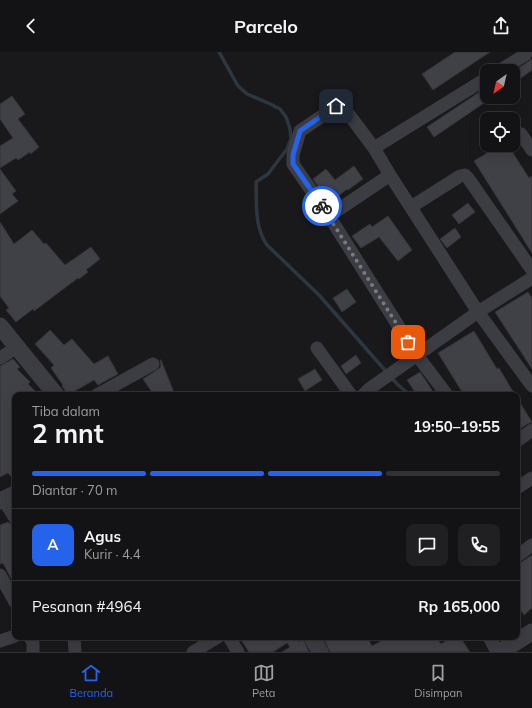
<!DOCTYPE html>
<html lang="id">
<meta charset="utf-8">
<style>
:root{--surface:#131315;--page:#202022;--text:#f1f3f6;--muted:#9d9ea0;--line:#323234;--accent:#2563eb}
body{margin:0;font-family:Mulish,sans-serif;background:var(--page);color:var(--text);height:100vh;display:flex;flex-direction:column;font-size:15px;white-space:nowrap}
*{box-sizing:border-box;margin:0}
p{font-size:13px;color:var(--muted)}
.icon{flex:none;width:22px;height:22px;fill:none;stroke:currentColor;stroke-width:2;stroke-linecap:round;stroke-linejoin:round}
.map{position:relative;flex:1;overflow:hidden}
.details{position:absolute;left:12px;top:340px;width:508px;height:248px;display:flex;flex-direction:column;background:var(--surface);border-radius:8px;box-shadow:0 4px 16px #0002,0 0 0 1px var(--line)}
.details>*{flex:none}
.needle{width:26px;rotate:214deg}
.fabs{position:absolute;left:480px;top:12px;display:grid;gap:8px}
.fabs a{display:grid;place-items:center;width:40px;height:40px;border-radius:8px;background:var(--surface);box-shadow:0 4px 16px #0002,0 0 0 1px var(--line);font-size:20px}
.pin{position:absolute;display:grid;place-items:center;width:34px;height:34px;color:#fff;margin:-17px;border-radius:8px;box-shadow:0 2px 6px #0006}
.courier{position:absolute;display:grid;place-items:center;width:40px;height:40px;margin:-20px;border:3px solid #2563eb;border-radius:50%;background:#fff;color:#222;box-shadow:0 1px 5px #0007}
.overview em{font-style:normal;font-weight:700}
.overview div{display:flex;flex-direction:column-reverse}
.overview{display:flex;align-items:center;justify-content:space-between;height:68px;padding:0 20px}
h1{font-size:26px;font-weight:700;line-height:30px}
.bar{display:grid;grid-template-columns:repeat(4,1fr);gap:6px 4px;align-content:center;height:48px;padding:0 20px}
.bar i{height:5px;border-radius:3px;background:var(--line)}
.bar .active{background:var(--accent)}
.bar p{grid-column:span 4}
.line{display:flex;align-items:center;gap:10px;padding:0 20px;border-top:1px solid var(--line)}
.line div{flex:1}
.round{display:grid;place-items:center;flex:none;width:42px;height:42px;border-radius:8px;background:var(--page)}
header{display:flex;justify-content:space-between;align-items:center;height:52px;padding:0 20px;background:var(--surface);font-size:18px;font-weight:700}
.tabs{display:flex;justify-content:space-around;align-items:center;height:56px;border-top:1px solid var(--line);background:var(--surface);font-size:11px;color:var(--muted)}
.tabs a{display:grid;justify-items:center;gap:2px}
.tabs .active{color:var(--accent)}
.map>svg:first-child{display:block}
</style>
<header><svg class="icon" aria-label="back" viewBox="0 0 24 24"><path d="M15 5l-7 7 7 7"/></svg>Parcelo<svg class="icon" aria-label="share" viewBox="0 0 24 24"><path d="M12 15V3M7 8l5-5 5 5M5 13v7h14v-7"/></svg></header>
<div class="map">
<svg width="532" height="600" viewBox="0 0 532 600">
<rect width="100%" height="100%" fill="#19191c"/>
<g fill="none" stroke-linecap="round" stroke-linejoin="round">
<path stroke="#2d3741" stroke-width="3.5" d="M219,0L238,34L247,42L268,51L280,57L286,65L290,77L291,87L287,97L268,122L256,130C257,153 254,174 267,193L319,243L398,333L410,343"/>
</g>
<path fill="#404146" stroke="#333338" d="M455,0H490L433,38L422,22Z
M532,7V18L513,32V20Z
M487,35V49L434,85L427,75Z
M12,44L25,62L18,67L39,95L31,102L30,100L18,108L16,106L0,116V94L13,86L0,67V52Z
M498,93H508L529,126L532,124V201L474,109L492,98V97Z
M354,114L363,127L348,138L347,137L330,151L313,127L326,117L335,128Z
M0,117L16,139L12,142L18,149L0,162Z
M468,151L475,160L459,172L452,163Z
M388,164L412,198L398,209L379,185L361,196L352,184L370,172L372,175Z
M0,170L14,192L32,178L44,192L46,191L65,213L91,195L100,207L86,218L88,220L79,227L78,226L34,259L33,257L16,270L6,258L9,256L0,244Z
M455,176L461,185L447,196L440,187Z
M347,237L356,250L342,260L333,246Z
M528,240L532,246V317L495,260Z
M50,278L64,293L72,287L94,312L108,304L118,322L98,333L94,328L68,343L62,334L63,333L51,316L54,313L35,292Z
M474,279L497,317L499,316L515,343H464L438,301Z
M356,303L361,311L346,322L341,314Z
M13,307L20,315L17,317L30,330L28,332L39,343H15V429L8,421L0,425V314Z
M160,308H161L175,343H154L143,327L160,316L161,313Z
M315,317L322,328L305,339L298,327Z
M420,320L428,332L435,343H417L407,328Z
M517,346L532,370L527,372L517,379Z
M8,470L15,474V534L3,511L0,512V473Z
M532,503V556L524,563L517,553V513Z
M239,585H297L299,590L303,587L309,600H282L290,595L287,591L273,600H249Z
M323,585H367L372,594L388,585H436L441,592L452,585H460L470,600H330Z"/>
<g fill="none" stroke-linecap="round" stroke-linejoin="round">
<path stroke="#3c3c43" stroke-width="13" d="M499,19L525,3L527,0
M521,82L532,98
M374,96L487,26
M411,155L460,124L465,123L468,126L532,218
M329,164L390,123
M317,296L351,343
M0,306L17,295
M97,343L153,312
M363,343L369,337L478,260L532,226
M447,343L416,302L329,164L293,112V103L300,79L337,54H340L344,56L374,96L390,123L478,260L532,334
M517,389L532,378
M517,436L532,426
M3,447L15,466
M517,504L532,493
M0,523L15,550
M30,585L33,591V600
M74,585L75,600
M229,585L238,600
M489,585L497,600
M0,589L15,584
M193,600L218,585"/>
<path stroke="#3c3c43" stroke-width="17" d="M0,274L56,343
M0,449L15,442
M312,585L320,600
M500,600L532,580"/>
</g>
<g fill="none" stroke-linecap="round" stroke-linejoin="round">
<path stroke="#787a84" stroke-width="4" stroke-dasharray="0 7.2" d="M322,154L408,290"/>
<path stroke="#2563eb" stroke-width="5" d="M322,154L293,112V103L300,79L336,54"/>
</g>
</svg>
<div class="fabs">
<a><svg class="needle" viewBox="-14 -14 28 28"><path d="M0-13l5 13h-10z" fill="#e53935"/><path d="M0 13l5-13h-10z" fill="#9d9ea0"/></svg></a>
<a><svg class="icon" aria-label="locate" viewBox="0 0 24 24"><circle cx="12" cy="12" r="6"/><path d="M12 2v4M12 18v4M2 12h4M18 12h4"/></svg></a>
</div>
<div class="pin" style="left:408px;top:290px;background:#ea580c"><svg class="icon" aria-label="bag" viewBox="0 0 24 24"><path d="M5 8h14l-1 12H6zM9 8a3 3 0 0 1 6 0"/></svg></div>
<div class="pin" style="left:336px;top:54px;background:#1f2937"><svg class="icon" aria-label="home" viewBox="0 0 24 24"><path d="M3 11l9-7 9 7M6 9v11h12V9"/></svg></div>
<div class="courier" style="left:322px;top:154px"><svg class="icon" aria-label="bike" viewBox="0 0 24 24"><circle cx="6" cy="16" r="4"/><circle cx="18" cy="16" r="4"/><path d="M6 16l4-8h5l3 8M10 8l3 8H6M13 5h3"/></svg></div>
<section class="details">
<div class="overview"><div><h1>2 mnt</h1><p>Tiba dalam</p></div><em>19:50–19:55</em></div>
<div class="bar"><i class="active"></i><i class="active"></i><i class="active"></i><i></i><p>Diantar · 70 m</p></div>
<div class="line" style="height:72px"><b class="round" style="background:var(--accent);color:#fff">A</b><div><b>Agus</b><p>Kurir · 4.4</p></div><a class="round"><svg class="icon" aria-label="chat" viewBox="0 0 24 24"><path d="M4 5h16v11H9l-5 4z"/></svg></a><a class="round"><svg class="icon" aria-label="phone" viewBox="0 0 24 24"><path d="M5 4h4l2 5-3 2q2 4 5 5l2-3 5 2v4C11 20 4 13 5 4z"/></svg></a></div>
<div class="line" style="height:52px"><div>Pesanan #4964</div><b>Rp 165,000</b></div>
</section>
</div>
<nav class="tabs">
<a class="active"><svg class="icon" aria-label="home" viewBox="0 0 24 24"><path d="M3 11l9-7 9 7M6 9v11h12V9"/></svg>Beranda</a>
<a><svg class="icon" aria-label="map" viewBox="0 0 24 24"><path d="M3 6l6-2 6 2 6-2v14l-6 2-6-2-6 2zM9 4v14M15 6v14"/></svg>Peta</a>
<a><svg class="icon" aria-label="saved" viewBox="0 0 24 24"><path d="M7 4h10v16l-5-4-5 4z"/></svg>Disimpan</a>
</nav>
